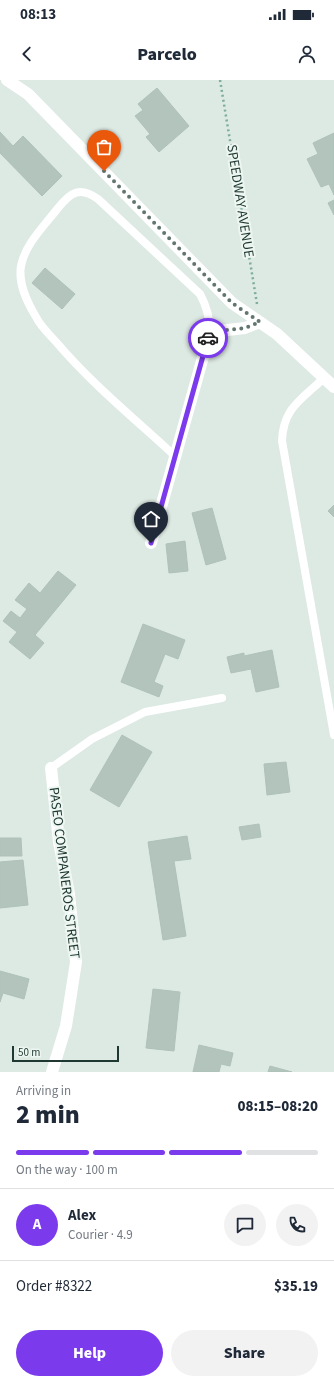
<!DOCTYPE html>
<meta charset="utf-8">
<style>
:root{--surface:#fff;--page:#f2f2f3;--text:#1f2937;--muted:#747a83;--line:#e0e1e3;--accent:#7c3aed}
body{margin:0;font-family:"Source Sans 3",sans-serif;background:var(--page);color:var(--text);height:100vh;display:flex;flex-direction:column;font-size:15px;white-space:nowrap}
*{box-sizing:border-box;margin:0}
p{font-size:13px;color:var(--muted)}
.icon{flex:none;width:22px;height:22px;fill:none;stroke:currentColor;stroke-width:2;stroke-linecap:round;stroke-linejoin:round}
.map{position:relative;height:992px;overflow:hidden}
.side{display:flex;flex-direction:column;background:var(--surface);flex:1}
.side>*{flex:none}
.scale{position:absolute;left:12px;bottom:10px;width:107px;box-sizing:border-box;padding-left:4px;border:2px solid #1f3831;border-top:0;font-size:11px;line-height:14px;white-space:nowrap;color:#1f3831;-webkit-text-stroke:3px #edf6f1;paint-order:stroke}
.pin{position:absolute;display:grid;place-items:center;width:34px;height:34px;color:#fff;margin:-41px -17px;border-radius:50% 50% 50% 0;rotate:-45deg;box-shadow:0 0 4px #0007}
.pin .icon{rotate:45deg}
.courier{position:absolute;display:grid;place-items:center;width:40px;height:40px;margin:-20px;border:3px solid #7c3aed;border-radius:50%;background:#fff;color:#222;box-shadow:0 1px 5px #0007}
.headline em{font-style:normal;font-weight:800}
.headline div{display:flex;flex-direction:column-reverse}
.headline{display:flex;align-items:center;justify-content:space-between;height:68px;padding:0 16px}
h1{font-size:26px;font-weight:800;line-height:30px}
.bar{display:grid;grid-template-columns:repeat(4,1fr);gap:6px 4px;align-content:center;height:48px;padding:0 16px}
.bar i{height:5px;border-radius:3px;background:var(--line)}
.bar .selected{background:var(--accent)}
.bar p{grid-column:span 4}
.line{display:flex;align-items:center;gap:10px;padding:0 16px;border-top:1px solid var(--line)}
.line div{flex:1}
.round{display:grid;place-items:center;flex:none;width:42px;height:42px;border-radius:21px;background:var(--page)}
.button{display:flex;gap:8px;margin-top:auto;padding:8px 16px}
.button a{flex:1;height:46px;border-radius:24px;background:var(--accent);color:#fff;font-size:16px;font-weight:800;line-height:46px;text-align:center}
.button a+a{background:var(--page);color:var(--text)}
.status{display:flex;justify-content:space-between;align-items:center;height:28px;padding:0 20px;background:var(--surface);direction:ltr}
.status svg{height:11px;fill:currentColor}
header{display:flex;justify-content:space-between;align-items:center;height:52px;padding:0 16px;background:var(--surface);font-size:18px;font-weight:800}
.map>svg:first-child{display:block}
</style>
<div class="status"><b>08:13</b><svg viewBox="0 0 49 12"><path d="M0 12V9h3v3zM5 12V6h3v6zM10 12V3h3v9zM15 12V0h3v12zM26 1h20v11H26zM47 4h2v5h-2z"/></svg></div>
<header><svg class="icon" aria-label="back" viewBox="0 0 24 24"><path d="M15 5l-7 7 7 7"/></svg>Parcelo<svg class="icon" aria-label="person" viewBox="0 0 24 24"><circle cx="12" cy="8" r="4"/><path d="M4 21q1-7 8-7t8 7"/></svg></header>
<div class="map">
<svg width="334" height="992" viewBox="0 0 334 992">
<rect width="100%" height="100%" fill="#dde9e3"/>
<path fill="#b2c4bc" stroke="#afc2ba" d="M157,8L189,46L159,72L146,57L150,54L135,36L143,30L138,24Z
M0,52L13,66L23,56L62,96L42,116L0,73Z
M334,53V115L329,104L321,107L307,79L318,74L313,63Z
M334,120V135L328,123Z
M45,188L75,214L62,229L32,203Z
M334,425V437L328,431Z
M212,428L226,479L206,485L192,433Z
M185,461L188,491L169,493L166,464Z
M58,491L76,505L35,555L44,563L30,579L9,562L17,552L3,541L11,531L20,538L27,529L15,520L29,503L40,513Z
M143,544L185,560L178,579L165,574L154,602L163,606L159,617L121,602Z
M272,570L279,607L256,612L251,589L231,593L227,577L244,573V576Z
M122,655L152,672L119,727L90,710Z
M286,682L290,712L267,715L264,684Z
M259,744L261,757L242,760L239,747Z
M187,756L191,779L174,781L186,856L163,860L148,762Z
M0,758H21L22,776H0Z
M23,780L28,825L0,828V782Z
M0,891L29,899L24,919L3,913L0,922Z
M153,909L180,912L174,971L146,968Z
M199,965L233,973L230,986L221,984L219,992H193Z
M270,986L292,992H268Z"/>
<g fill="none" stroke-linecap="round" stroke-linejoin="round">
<path stroke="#7dad9d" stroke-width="2.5" stroke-dasharray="2 3" stroke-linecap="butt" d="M220,0L257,224"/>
<path stroke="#fff" stroke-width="8" d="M324,298C302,319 283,328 282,361L334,655
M175,376C135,339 92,304 57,263C50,255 41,247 36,237C27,222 18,204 21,186C25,164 45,145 58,128C71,112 80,106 98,119L200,214C207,227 210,238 210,252
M51,688L92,659L145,632L222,618"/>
<path stroke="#fff" stroke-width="12" d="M7,0L28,14L232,223L277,254L334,307
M151,463L210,252L245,248L260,242
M51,688L59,762L69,814L76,882L66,946L52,992"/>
</g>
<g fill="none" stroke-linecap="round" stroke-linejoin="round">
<path stroke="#62766f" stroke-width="4" stroke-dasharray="0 7.2" d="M104,91L232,223L260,242L245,248L210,252L208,258"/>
<path stroke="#7c3aed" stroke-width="5" d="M151,463L208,258"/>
</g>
<g text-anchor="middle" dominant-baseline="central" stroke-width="4" stroke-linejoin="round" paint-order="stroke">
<g font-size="14" fill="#1f3831" stroke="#edf6f1">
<text transform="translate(240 121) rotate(81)">SPEEDWAY AVENUE</text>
<text transform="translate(64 793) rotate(83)">PASEO COMPANEROS STREET</text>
</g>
</g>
</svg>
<div class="scale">50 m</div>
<div class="pin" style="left:104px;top:91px;background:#ea580c"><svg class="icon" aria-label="bag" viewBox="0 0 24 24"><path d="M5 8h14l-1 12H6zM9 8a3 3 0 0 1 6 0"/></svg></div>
<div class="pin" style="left:151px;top:463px;background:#1f2937"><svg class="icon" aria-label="home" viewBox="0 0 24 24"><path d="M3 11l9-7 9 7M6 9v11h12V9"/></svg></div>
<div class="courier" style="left:208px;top:258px"><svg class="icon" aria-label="car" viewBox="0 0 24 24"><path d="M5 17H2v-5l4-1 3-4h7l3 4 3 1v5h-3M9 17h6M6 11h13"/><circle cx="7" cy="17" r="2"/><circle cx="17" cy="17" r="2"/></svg></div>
</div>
<section class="side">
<div class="headline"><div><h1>2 min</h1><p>Arriving in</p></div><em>08:15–08:20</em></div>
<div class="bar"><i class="selected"></i><i class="selected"></i><i class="selected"></i><i></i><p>On the way · 100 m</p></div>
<div class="line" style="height:72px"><b class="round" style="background:var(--accent);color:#fff">A</b><div><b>Alex</b><p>Courier · 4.9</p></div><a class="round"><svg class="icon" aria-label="chat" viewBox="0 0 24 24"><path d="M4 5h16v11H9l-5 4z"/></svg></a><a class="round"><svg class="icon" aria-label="phone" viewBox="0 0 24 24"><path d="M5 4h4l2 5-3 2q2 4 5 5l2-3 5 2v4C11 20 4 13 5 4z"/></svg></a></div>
<div class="line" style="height:52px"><div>Order #8322</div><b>$35.19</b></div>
<div class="button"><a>Help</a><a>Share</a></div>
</section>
